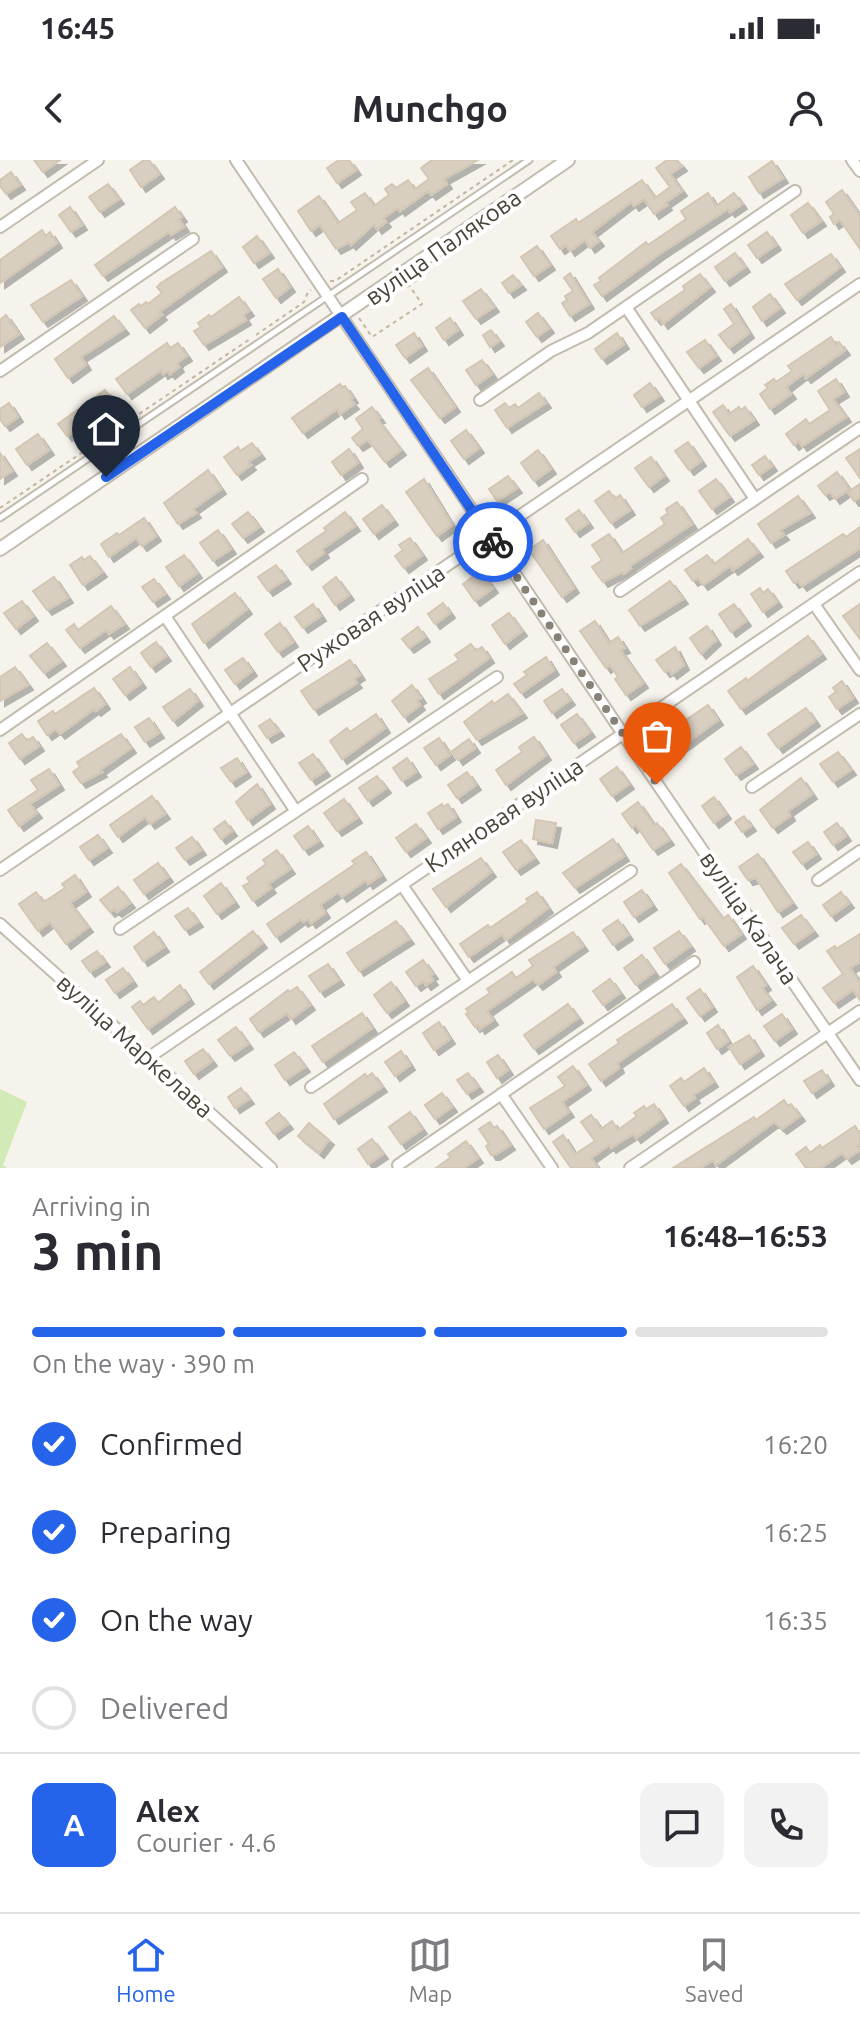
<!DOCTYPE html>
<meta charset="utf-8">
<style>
:root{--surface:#fff;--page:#f2f2f3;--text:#2b2b33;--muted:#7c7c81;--line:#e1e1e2;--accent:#2563eb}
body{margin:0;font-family:Ubuntu,sans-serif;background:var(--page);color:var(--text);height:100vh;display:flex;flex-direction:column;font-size:30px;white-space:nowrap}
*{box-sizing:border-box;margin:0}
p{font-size:26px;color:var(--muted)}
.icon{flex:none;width:44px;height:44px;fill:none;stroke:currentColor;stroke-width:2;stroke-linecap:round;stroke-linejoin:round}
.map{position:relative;height:1008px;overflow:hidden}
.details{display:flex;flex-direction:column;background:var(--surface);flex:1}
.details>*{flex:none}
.pin{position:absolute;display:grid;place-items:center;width:68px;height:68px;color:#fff;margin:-82px -34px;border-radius:50% 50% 50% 0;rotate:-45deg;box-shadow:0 0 8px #0007}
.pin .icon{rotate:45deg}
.courier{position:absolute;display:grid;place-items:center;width:80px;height:80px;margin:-40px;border:6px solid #2563eb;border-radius:50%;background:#fff;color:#222;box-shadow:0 2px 10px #0007}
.head em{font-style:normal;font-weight:700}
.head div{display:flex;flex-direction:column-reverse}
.head{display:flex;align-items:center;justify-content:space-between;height:136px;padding:0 32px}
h1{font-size:52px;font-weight:700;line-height:60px}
.bar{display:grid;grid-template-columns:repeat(4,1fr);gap:12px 8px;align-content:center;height:96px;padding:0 32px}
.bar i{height:10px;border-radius:6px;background:var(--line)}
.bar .current{background:var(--accent)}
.bar p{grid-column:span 4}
.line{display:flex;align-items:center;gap:20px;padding:0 32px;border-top:2px solid var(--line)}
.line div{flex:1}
.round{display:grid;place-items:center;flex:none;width:84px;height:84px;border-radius:16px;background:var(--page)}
ol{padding:0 32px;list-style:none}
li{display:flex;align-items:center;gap:24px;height:88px}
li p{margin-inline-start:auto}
li .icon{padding:8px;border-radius:50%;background:var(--accent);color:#fff;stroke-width:4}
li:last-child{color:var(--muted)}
li i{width:44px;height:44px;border:4px solid var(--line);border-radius:50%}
.status{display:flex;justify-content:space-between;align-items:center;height:56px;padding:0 40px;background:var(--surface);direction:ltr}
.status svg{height:22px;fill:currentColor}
header{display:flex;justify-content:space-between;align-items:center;height:104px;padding:0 32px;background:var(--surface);font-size:36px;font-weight:700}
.tab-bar{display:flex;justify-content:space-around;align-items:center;height:112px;border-top:2px solid var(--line);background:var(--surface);font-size:22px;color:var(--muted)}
.tab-bar a{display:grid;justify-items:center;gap:4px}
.tab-bar .current{color:var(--accent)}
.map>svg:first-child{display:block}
</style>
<div class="status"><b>16:45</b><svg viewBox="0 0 49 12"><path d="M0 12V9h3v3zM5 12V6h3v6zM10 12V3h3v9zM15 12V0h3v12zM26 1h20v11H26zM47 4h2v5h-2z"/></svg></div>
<header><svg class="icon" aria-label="back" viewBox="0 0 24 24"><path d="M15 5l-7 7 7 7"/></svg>Munchgo<svg class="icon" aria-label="person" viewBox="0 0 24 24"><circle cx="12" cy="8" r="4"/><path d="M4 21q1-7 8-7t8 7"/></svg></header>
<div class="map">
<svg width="860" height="1008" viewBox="0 0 860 1008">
<defs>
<filter id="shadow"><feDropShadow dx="5" dy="5" stdDeviation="0" flood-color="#0004"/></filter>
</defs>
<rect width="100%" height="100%" fill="#f6f3ec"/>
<path fill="#d2eab5" d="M0,929L27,942L3,1005L7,1008H0Z"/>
<path fill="#d8cfc1" stroke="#d3c7b4" stroke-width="2" filter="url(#shadow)" d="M34,0H60L43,12Z
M144,0H149L159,14L141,27L130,10Z
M339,0H349L356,10L337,23L327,8Z
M432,0H478L444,19L447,24L431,35L428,31L400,51L398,48L383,58L386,62L377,69L374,64L351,85L349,82L336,89L320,65L311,71L298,51L319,36L338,63L357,50L351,42L365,33L374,46L389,35L385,29L392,24L396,28L408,20L415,29L429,19L421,8Z
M667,0H677L682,6L670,14L682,31L665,43L667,45L654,54L644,39L634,46L631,42L592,72L599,81L590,88L585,80L570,91L566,85L560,89L551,76L576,59L578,63L642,20L655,38L670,27L656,8Z
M772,1L783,18L759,33L749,17Z
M11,12L20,25L6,34L0,26V20Z
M108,24L119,39L100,52L89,37Z
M842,30L860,56V89L840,60L834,64L830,57L834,54L826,42Z
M708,33L716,46L734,33L742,44L730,52L728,49L661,93L602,136L594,125L601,121L599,118L646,82L648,85L686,59L681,51Z
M808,43L821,61L803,73L791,55Z
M70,47L82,65L71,72L59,55Z
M175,47L182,57L179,59L184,67L171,75L169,72L103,116L95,105Z
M42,70L46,76L50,72L57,83L0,123V100Z
M767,72L776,85L757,98L748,85Z
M257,76L269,93L254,103L243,87Z
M537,86L550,105L534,116L521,97Z
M211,91L222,107L159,152L162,155L145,168L131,150L139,144L141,146L146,142L148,144L162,133L157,127L161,123Z
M735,93L745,107L725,121L715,107Z
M831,94L840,107L797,140L785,124Z
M278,109L290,127L276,138L263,119Z
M570,113L589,144L570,156L562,143L567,140L565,136L573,131L564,118Z
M700,114L710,127L663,164L659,158L656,160L651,153L685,130L683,126Z
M513,115L521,125L509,133L502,123Z
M71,120L82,136L43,162L31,145Z
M481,129L494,147L476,159L463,141Z
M770,134L780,148L762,161L753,147Z
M239,137L249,151L243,155L246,160L204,185L194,171L201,167L198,163L209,155L211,157Z
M731,144L749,173L729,188L719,175L734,164L724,149Z
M538,153L549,168L537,177L526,162Z
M6,155L19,174L0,187V160Z
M114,156L124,169L81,197L86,205L68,218L55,199Z
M450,158L458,170L444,180L436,168Z
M491,170L499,181L490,187L483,175Z
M414,173L422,186L405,198L396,185Z
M617,173L624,184L602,199L595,189Z
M831,177L836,185L839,182L845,190L806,218L803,214L786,227L791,234L770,249L760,234L768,228L765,225L774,219L776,222L792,211L788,206Z
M705,180L716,196L699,208L687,192Z
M167,183L170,188L178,183L187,196L179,201L177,204L179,207L170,214L168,211L163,214L161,210L127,234L116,219Z
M482,200L492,214L476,225L466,210Z
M428,208L455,247L440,258L411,220Z
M836,219L844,232L833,239L846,257L802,286L799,281L794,285L786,274L806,259L809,264L830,250L818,231Z
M650,223L659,236L642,247L634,235Z
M340,224L342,227L345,226L353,238L350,240L354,244L340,254L337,249L303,273L292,258Z
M105,230L111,238L106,242L110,248L67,276L58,264Z
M539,233L546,243L507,268L495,250L505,243L509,248L515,244L518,248Z
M9,243L18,257L5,266L0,259V249Z
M723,245L729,254L739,247L741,250L745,247L754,260L730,276L713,252Z
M372,247L380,258L377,259L401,290L385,302L368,280L358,286L352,278L363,269L356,259Z
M466,270L479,288L464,299L451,281Z
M38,274L49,290L27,305L16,289Z
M688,282L701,301L689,310L675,291Z
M252,283L260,294L248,302L251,305L237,315L224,297L238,287L240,291Z
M349,289L358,303L341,315L332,302Z
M860,289V318L846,298Z
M538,290L551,309L534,321L521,303Z
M0,293L12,311L0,319Z
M765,296L772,306L759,315L752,305Z
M651,297L664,316L649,327L635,308Z
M208,310L221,329L193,349L196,353L178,364L164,343Z
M837,312L849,329L835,339L830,332L825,335L818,326Z
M508,316L517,328L497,341L489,329Z
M424,319L452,365L437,376L406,332Z
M716,319L729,337L712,349L699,331Z
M860,324V337L854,341L848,332Z
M609,331L615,339L620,335L630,350L611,363L595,341Z
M798,336L810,353L780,370L784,375L771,383L758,364Z
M677,342L692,364L630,406L631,408L624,414L622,412L603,422L592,407L602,400L592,385L609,374L622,393L665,364L661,358L668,353L666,349Z
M382,345L393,360L374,374L363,359Z
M579,350L588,363L575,372L566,359Z
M248,352L259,367L243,378L232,364Z
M345,352L355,366L322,389L324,393L307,405L297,391L326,371L324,368Z
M144,358L156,376L142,386L136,378L109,397L101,384L117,373L119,375Z
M860,367V388L802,426L798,421L794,423L786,411L843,374L846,377Z
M218,370L231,389L213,401L200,383Z
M410,378L422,395L404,408L395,396L403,390L399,385Z
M748,379L758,392L733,410L730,406L703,425L698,418L693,421L685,410L707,395L714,404Z
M543,380L574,428L562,437L529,390Z
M184,395L197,413L179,426L166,407Z
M90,396L102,412L83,425L70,405L82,397L84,400Z
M276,405L286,419L268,431L258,417Z
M481,411L493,428L475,441L463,424Z
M54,417L68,438L47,450L33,431Z
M336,417L349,435L335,445L323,427Z
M154,419L165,434L153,442L142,427Z
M670,421L683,439L640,466L629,450Z
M760,428L763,433L768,429L777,442L763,452L751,434Z
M235,433L247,449L204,483L192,464Z
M22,441L33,456L16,469L4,453Z
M443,443L450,453L435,464L428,454Z
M313,444L321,456L303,468L295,457Z
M734,444L746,461L731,472L719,454Z
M860,444V479L843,456Z
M111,446L124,464L109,474L106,470L80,488L66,470L74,464L78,470Z
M509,453L522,471L505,484L492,465Z
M595,461L609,483L618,477L625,488L620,490L643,523L626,535L615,519L618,517L610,505L606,508L580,471Z
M280,463L293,482L278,492L265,474Z
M707,466L716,480L701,494L690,478Z
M418,467L425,477L409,488L402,479Z
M808,476L821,494L741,549L728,531L746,518L747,521Z
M156,482L166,496L151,507L141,493Z
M47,483L61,501L44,513L30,496Z
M471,484L476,491L482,487L489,498L439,534L429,519L459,500L455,495Z
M675,487L684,505L672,514L669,510L665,512L656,500Z
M546,497L554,510L521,533L514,524L527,515L524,512Z
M243,498L252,511L235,524L225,510Z
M350,500L360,515L354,519L357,523L314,550L301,531Z
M15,507L28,525L0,541V517Z
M130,507L141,523L125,535L113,519Z
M842,521L853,538L837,549L829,537L836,532L833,528Z
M412,525L421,538L417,541L420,545L404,557L392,541Z
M94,528L105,544L96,551L94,549L60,574L56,569L47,575L38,561L53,551L55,554Z
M190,529L198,541L173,561L163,547Z
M562,529L570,540L552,553L544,541Z
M508,534L522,553L477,580L464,562L492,541L494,544Z
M708,545L718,560L681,587L670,571Z
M806,548L815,561L778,588L768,574Z
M376,554L385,568L342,599L330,581L347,568L350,572Z
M577,554L590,572L574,583L561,565Z
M149,558L159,573L145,582L135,567Z
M270,559L279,571L267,578L259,566Z
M22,574L27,581L33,577L39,586L20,599L9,583Z
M121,574L131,588L100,610L102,612L81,623L73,612L80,607L77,602Z
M534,577L546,595L506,625L496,610L522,592L519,587Z
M439,578L450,595L436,605L424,588Z
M469,579L475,588L458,600L452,591Z
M741,587L753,604L736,615L725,599Z
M838,592L851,610L833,622L820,604Z
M313,594L325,611L311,620L299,603Z
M237,598L246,612L231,622L221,608Z
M407,598L416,612L402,621L393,608Z
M617,607L629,624L612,636L600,619Z
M49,609L59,625L30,644L37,653L19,666L8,650L38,630L31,620Z
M467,612L476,625L457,638L448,625Z
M377,616L386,628L368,641L359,628Z
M801,618L812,634L788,651L790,656L773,668L760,650Z
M257,624L270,644L248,660L236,642Z
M152,636L165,654L150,664L145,657L118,677L110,665Z
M714,637L726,654L714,663L702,646Z
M344,639L357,658L337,671L324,653Z
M638,642L654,665L657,663L669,680L653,690L636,665L632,668L622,654Z
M442,644L443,647L448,644L456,657L438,669L428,653Z
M744,656L751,666L742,672L735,662Z
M536,660L556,663L552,683L533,679Z
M225,661L232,671L221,679L214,669Z
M837,663L846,676L833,685L824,672Z
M416,664L426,678L406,692L396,678Z
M308,666L318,681L304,690L294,676Z
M98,675L107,688L89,700L80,687Z
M192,677L201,690L185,700L176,688Z
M613,679L624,696L575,728L563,713Z
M521,680L534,698L516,710L503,692Z
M808,682L816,694L802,704L793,692Z
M277,690L290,709L268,724L271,728L253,741L243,726L250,722L247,718L266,704L263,700Z
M366,692L381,715L368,724L366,720L342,737L338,732L320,745L325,753L311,763L308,759L303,762L301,759L276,777L267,764L355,704L352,701Z
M758,694L792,743L778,752L756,718L748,720L739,707Z
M481,698L491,712L446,747L433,729Z
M158,703L168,717L144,734L134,720Z
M681,704L723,759L728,755L741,774L724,786L703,757L700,759L669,713Z
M75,715L86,732L70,743L88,767L66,784L50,762L38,771L19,744L36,732L43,741L47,740L65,728L62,724Z
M221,723L234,742L217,754L204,736Z
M118,727L130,743L117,752L114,749L110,752L100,740Z
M642,730L652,745L634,757L624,742Z
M537,732L548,748L506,780L502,774L469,797L460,784L488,765L490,768L528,742L526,739Z
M841,732L849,743L831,756L823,745Z
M188,748L198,762L185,770L175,756Z
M801,755L813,771L794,784L782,768Z
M618,760L628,775L613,785L603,770Z
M396,761L409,779L359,811L347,793Z
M253,771L262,783L209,824L200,812Z
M679,771L690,786L665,804L654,788Z
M154,772L164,787L143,801L134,787Z
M573,772L583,786L553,807L556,812L538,825L533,819L487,851L493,860L480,869L478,865L475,867L466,854L469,853L466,849L490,833L487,829L512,812L516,818L533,806L529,800Z
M860,774V802L850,808L860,823V840L853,830L834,843L823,828L843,814L827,791L835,786L836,789Z
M97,791L105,802L90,812L82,801Z
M642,795L654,812L636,825L624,808Z
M423,800L433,814L430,816L433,820L426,825L423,821L416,826L406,812Z
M328,804L339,820L320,832L309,816Z
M753,806L766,825L762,828L771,840L757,850L737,817Z
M123,808L132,821L115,833L106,820Z
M610,819L620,833L603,845L593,831Z
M391,822L404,841L387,853L374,835Z
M180,825L189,839L148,869L132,847L140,841L143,845L154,837L158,843Z
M297,827L310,845L291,859L287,853L259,872L250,859L288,830L289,832Z
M700,829L712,847L700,856L687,838Z
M568,844L578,858L534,889L524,875Z
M672,844L682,858L617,903L619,908L601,921L589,904L619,883L617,880Z
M362,853L372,868L323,902L312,886Z
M782,854L792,869L775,881L764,866Z
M439,862L450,879L434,890L423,873Z
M718,865L728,881L717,889L707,873Z
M236,867L248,884L230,896L218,880Z
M749,875L759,891L740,904L729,887Z
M203,889L212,901L194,914L185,901Z
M401,891L410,905L395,916L385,902Z
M294,892L305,907L285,920L275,905Z
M498,895L508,910L497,918L487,902Z
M573,906L586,925L562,942L569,952L544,969L530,948L565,926L558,917Z
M704,908L713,922L693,935L695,938L684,946L670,926L681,918L684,922Z
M822,910L829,921L812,933L804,921Z
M372,913L382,927L334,959L324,944L365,914L367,917Z
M468,913L478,927L467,934L457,920Z
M241,928L249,939L235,948L228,937Z
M442,933L452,947L435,959L425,945Z
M784,940L788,946L791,944L800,956L782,969L774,962L716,1005L713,1000L701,1008H673L754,957L756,960Z
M654,944L663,958L636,978L633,974L611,988L609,985L591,998L598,1008H571L553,982L563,975L575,994L595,981L581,962L591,955L601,969L612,961L618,970L637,956L634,953L644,946L646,949Z
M410,952L422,969L401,984L389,967Z
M279,953L288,964L274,974L266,963Z
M490,962L494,968L497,966L510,985L495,995H491L486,986L489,984L479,969Z
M309,963L329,980L319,993L298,976Z
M855,966L860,974V984L857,986L860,990L847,999L842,993L821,1008H806L796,994L806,987L810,993L820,985L822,988Z
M372,979L383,994L368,1004L358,989Z
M466,981L478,998L464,1008H436L451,997L448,994Z"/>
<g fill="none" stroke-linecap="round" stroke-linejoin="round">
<g stroke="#c2bbae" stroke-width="9">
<path id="service" d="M0,358L529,0"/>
</g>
<g stroke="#c2bbae" stroke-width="14">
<path id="minor" d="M236,0L623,574L860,920
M852,0L860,11
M0,67L98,0
M626,147L755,339
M0,211L193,79
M480,240L551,191L588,173L795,31
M620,431L860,268
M814,444L860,510
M165,456L295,650
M0,570L362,319
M752,627L860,554
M0,710L860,124
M818,720L860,691
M402,725L468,821
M0,764L271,1008
M120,769L497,517
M148,898L860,412
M311,927L631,711
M501,934L552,1008
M398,1005L694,802
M630,1008L860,851"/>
</g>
<g stroke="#c2bbae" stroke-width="16">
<path id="tertiary" d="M0,389L568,0"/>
</g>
<path stroke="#c4b79f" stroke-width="2" stroke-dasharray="4 4" stroke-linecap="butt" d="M330,121H335L513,0
M407,127L430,111
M359,158L372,177L422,144L409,125
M256,175L304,142L308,132L311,130
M0,348L250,179"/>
<use href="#service" stroke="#fff" stroke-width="5"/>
<use href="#minor" stroke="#fff" stroke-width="10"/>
<use href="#tertiary" stroke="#fff" stroke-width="12"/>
</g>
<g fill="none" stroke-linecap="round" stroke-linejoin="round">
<path stroke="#878178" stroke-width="8" stroke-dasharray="0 14.4" d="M493,382L657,624"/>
<path stroke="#2563eb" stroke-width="10" d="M106,317L342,157L493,382"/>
</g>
<g text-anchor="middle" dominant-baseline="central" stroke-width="8" stroke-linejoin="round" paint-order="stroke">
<g font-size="24" fill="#4b4439" stroke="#fff">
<text transform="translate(443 87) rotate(-35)">вуліца Палякова</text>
<text transform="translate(371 458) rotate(-34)">Ружовая вуліца</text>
<text transform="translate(504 655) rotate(-34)">Кляновая вуліца</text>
<text transform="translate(749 758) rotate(56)">вуліца Калача</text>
<text transform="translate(135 886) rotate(42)">вуліца Маркелава</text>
</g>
</g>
</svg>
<div class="pin" style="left:657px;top:624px;background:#ea580c"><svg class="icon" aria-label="bag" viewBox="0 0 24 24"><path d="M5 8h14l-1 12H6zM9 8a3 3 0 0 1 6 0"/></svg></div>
<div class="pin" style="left:106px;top:317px;background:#1f2937"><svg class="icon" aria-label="home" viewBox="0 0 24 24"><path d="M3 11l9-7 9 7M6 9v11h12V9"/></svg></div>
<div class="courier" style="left:493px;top:382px"><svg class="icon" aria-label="bike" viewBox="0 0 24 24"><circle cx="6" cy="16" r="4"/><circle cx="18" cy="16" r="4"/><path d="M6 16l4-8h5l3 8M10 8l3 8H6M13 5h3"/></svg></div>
</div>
<section class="details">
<div class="head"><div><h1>3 min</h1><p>Arriving in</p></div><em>16:48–16:53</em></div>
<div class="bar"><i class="current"></i><i class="current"></i><i class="current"></i><i></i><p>On the way · 390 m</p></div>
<ol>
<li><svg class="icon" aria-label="check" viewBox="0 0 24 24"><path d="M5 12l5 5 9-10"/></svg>Confirmed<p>16:20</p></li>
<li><svg class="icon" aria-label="check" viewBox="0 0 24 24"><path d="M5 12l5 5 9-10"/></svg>Preparing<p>16:25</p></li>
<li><svg class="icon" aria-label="check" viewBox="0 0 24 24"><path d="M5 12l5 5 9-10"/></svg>On the way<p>16:35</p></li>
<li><i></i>Delivered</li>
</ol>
<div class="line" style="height:144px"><b class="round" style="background:var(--accent);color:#fff">A</b><div><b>Alex</b><p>Courier · 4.6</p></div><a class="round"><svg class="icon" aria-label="chat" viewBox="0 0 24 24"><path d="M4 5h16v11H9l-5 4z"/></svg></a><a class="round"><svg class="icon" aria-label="phone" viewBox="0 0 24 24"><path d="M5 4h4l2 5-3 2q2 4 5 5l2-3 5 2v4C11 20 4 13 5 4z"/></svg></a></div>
</section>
<nav class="tab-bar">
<a class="current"><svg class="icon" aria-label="home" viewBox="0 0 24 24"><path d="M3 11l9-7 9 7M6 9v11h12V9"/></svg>Home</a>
<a><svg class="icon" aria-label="map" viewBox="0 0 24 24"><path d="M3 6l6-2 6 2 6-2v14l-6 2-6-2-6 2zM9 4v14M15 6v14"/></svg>Map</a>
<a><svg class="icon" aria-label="saved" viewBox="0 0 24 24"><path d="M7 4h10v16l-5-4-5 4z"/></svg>Saved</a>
</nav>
